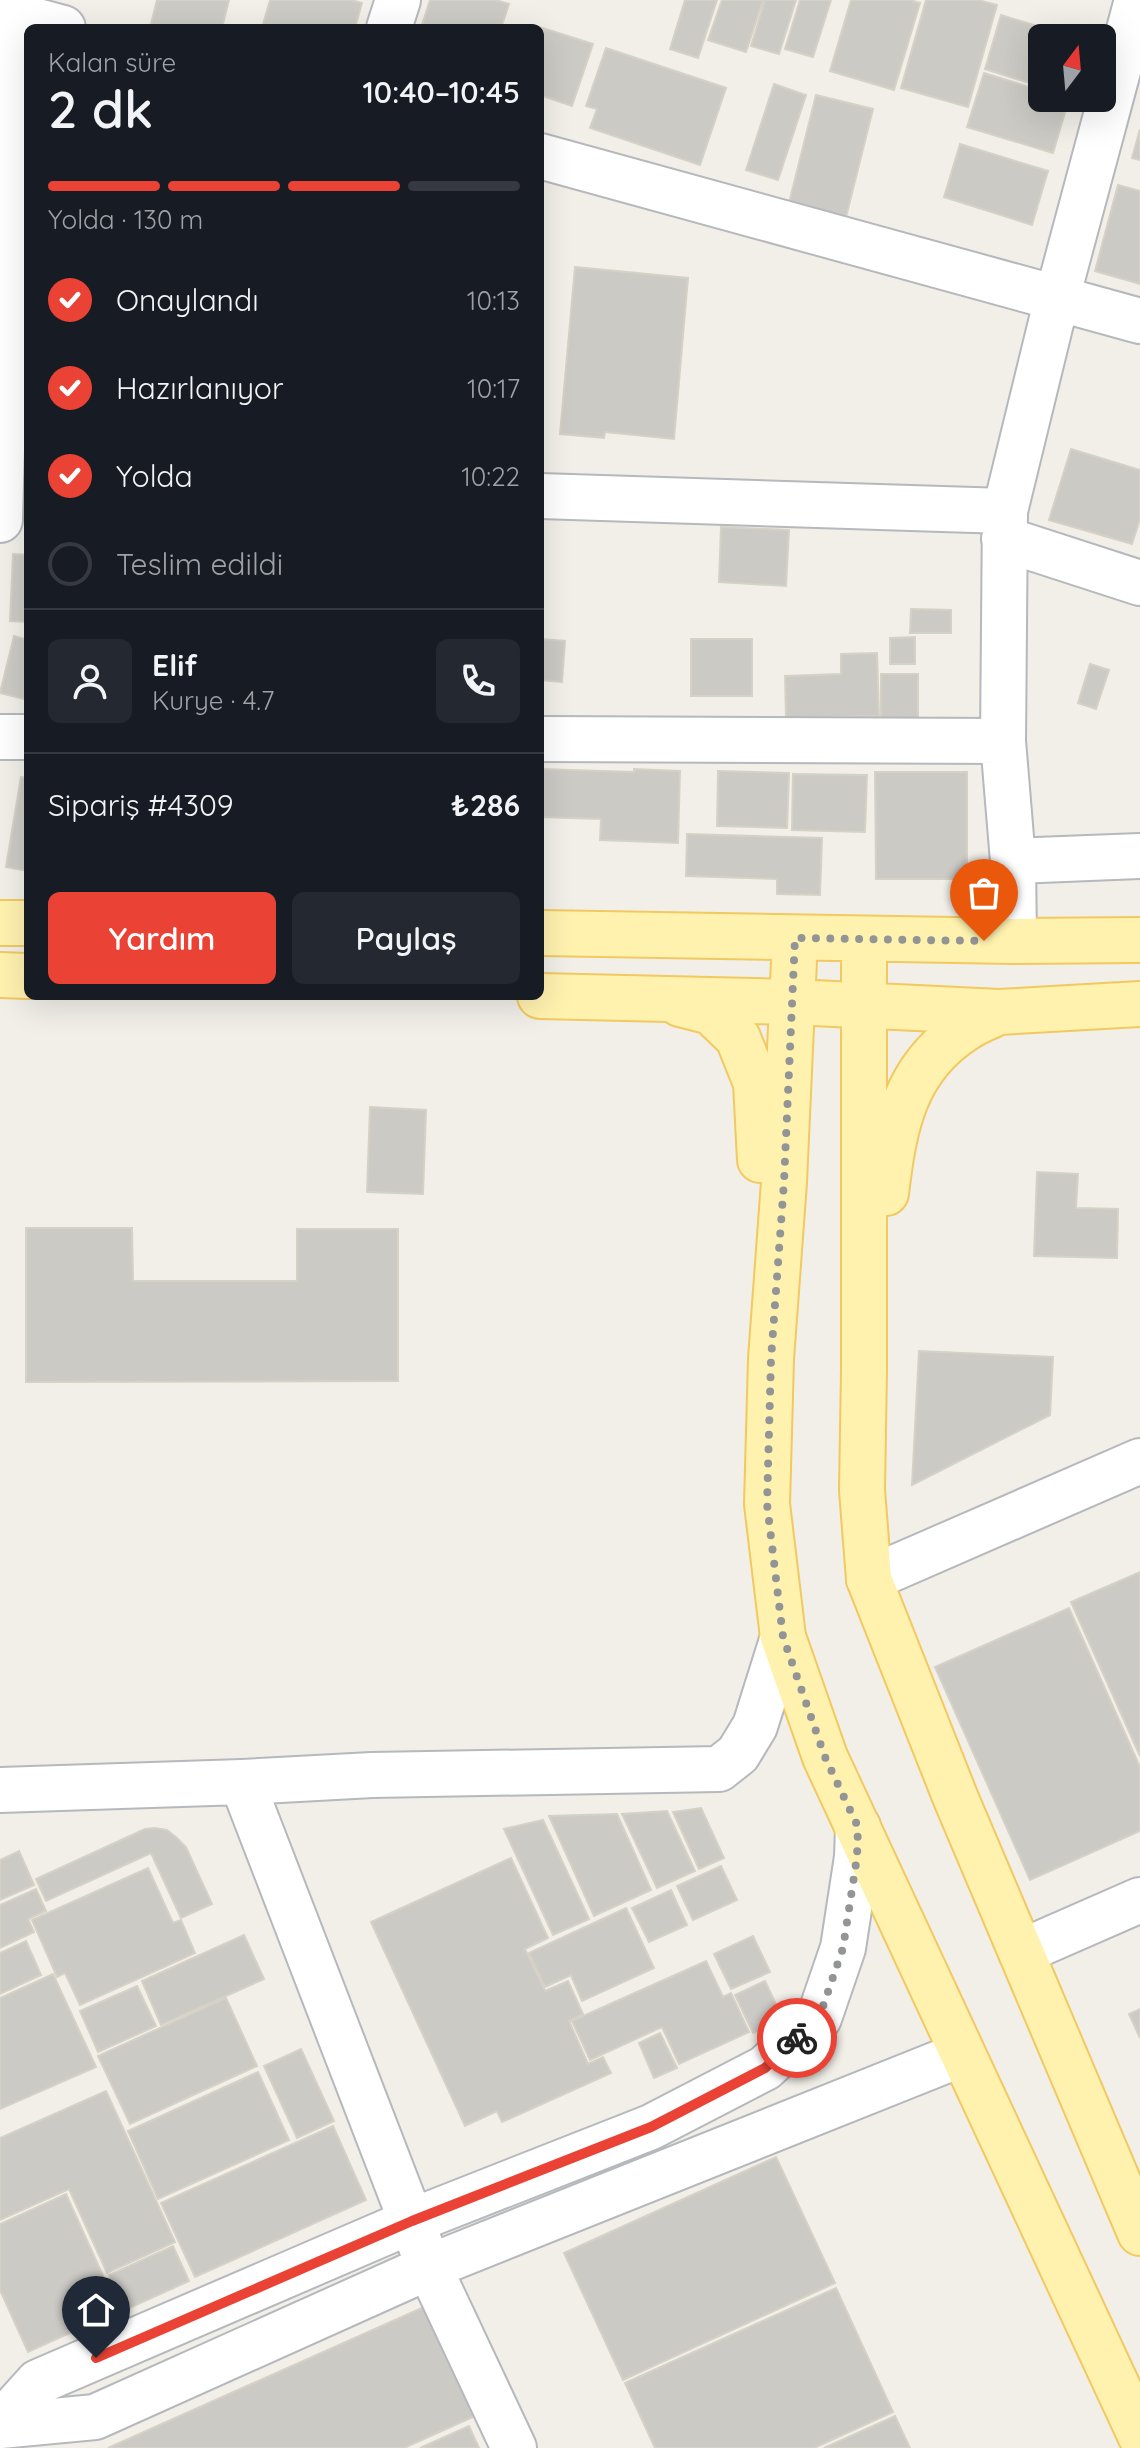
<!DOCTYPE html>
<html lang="tr">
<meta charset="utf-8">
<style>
:root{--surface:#171b24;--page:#242831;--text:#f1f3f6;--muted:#9ea1a6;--line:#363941;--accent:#ea4335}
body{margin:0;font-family:Quicksand,sans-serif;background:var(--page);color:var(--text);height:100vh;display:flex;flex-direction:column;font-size:30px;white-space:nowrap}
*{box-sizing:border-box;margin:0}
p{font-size:26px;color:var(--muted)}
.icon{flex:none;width:44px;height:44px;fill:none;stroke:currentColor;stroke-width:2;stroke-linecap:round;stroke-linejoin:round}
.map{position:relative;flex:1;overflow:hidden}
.side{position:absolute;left:24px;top:24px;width:520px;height:976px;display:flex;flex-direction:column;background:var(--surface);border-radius:12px;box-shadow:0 8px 32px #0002}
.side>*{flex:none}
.needle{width:52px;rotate:16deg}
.controls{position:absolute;left:1028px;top:24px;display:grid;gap:16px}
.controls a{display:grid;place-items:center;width:88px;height:88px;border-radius:12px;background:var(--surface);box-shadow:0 8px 32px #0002;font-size:40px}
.pin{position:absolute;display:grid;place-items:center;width:68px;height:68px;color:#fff;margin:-82px -34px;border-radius:50% 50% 50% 0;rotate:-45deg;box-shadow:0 0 8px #0007}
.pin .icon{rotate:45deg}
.courier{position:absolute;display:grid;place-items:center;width:80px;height:80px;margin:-40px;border:6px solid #ea4335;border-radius:50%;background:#fff;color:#222;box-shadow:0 2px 10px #0007}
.summary em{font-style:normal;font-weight:600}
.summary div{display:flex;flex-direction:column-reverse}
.summary{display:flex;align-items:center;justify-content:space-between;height:136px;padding:0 24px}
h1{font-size:52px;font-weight:600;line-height:60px}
.bar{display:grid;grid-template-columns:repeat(4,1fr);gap:12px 8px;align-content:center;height:96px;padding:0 24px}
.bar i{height:10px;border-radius:6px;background:var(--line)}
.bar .on{background:var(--accent)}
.bar p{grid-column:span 4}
.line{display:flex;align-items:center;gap:20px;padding:0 24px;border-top:2px solid var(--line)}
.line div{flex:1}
.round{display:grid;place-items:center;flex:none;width:84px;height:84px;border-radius:12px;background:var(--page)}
ol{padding:0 24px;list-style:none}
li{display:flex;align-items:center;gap:24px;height:88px}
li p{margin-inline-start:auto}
li .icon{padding:8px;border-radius:50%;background:var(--accent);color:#fff;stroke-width:4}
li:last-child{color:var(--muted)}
li i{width:44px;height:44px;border:4px solid var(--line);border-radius:50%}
.cta{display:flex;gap:16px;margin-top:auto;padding:16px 24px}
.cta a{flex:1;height:92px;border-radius:12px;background:var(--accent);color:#fff;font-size:32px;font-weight:600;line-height:92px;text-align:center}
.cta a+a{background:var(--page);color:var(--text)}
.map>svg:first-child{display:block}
</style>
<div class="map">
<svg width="1140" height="2448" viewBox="0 0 1140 2448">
<rect width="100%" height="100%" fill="#f1efe8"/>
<path fill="#cccac5" stroke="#d6d1c6" stroke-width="2" d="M157,0H229L222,28H150Z
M270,0H351L362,3L355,28H262Z
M430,0H496L509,4L501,28H421Z
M685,0H717L698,58L670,49Z
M722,0H763L746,52L708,40Z
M765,0H796L779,54L751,46Z
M800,0H831L813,57L785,49Z
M851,0H910L920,3L894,90L830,71Z
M926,0H978L997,5L968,107L901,88Z
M1001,15L1076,38H1042V87L985,69Z
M536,26L593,44L572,106L540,95V28H535Z
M606,48L726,88L700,165L590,128L597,109L586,106Z
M984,73L1042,91V98L1069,99L1053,153L967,127Z
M774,84L806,95L778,180L746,170Z
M816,95L873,109L845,221L788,207Z
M1140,129V160L1132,158Z
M960,144L1048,171L1032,225L944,197Z
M1118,185L1140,191V284L1095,271Z
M575,267L688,278L674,439L605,432L604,438L560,434Z
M1071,449L1140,470V519L1132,544L1049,520Z
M721,527L789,530L786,586L719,582Z
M13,554L28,555V622L10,621Z
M911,609L951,610V633H910Z
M14,636L28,640V700L0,693Z
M915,637V664H890V638Z
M540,639L565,641L562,682L540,680Z
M691,639H752V696H691Z
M877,653L879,716L786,718L785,676L841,674V654Z
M1090,664L1109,670L1096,709L1078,703Z
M881,674H918V729H881Z
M540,769L634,772V769L680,771L678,843L600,840L601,819L540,817Z
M718,771L789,773L787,828L717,826Z
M875,772H967V879H876Z
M793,774L867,775L865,832L792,830Z
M21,777L28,778V871L6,867Z
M687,834L822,838L820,895L777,894V879L686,876Z
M370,1107L426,1110L423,1194L367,1192Z
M1037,1172L1078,1174L1076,1208L1118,1209L1117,1258L1034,1256Z
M26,1228H132L133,1281H297V1229H398V1381L26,1382Z
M919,1351L1053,1357L1050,1415L912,1485Z
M1140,1572V1756L1071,1602Z
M1069,1608L1140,1767V1831L1030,1880L935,1667Z
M701,1808L724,1858L699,1869L673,1812Z
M667,1811L695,1871L657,1888L622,1814Z
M617,1814L651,1890L594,1916L549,1816Z
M543,1820L589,1919L553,1935L504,1829Z
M155,1828L167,1830L177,1838L186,1847L212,1904L181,1918L151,1853L46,1901L36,1879L145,1829Z
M19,1851L34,1885L0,1900V1860Z
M511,1858L548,1938L525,1949L545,1991L568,1981L583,2014L569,2021L588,2064L603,2057L611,2073L502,2122L497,2111L465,2126L371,1922Z
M721,1866L737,1900L693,1920L677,1886Z
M148,1868L173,1923L181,1920L195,1953L80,2005L65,1973L57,1977L32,1920Z
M36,1889L46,1911L28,1919L34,1932L0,1948V1905Z
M671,1890L687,1925L649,1942L632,1908Z
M626,1908L654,1968L582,2001L571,1975L545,1987L529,1953Z
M244,1935L264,1979L161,2025L142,1981Z
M753,1936L770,1972L731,1989L714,1954Z
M26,1941L41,1975L0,1994V1953Z
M706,1961L723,1997L731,1993L749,2032L679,2064L662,2027L590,2060L572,2021Z
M53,1974L96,2067L0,2109V1998Z
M765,1981L783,2019L753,2033L735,1995Z
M137,1986L156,2026L98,2052L80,2011Z
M226,1998L257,2066L130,2124L98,2056Z
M1140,2009V2038L1129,2014Z
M660,2033L677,2068L654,2078L639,2043Z
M301,2049L334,2121L297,2138L264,2066Z
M258,2072L289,2140L158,2199L128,2131Z
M106,2091L175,2242L107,2273L69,2189L0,2220V2138Z
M333,2126L366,2200L195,2277L161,2203Z
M776,2157L835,2283L623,2380L564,2253Z
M66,2194L119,2311L28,2352L0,2290V2224Z
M173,2246L189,2281L125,2310L109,2275Z
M836,2288L893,2412L814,2448H655L625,2383Z
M435,2302L484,2412L404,2448H108Z
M895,2416L910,2448H824Z
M469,2426L479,2448H420Z"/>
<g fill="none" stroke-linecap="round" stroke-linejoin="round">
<g stroke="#b5b8bc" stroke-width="48">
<path id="minor" d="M0,11L63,28
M389,28L398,0
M540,156L1140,321
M0,241H8L3,12
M540,496L1005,511
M0,520L8,241
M1004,539L1140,583
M0,737H28
M540,739L1003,741
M1013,861L1140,856
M1014,941L1013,861L1003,741L1005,511L1057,298L1137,0
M869,1579L1140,1461
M242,1782L429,2267L514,2448
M0,1790L242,1782L372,1775L719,1769L738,1754L755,1726L783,1637
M1021,1952L1140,1900
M0,2424L38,2382L412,2221L651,2127L765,2068L819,2018L843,1948L857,1857L858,1827
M0,2426L95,2417L429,2267L962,2054"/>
</g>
<g stroke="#f2c960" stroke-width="48">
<path id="major" d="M0,923H28
M540,933L1014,941L1140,940
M795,938L784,1182L771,1359L767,1504L783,1637L825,1757L1140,2435
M864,939V1370L862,1490L869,1579L956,1799L1140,2233
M0,975L28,976
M540,996L793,1002L999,1012L1140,1004
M680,1004L711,1012L738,1038L756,1083L760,1160
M886,1193C894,1127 904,1068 965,1029C975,1022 988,1017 999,1012"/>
</g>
<use href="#minor" stroke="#fff" stroke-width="44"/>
<use href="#major" stroke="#fff2af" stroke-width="44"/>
</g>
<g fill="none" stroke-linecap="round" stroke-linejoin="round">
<path stroke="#929495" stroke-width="8" stroke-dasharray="0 14.4" d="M797,2038L819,2018L843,1948L857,1857L858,1827L825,1757L783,1637L767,1504L771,1359L784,1182L795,938L984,941"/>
<path stroke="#ea4335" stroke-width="10" d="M96,2358L412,2221L651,2127L765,2068L797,2038"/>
</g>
</svg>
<div class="controls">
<a><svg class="needle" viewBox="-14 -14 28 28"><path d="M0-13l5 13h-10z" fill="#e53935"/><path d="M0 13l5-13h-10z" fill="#9ea1a6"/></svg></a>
</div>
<div class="pin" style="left:984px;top:941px;background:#ea580c"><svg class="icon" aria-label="bag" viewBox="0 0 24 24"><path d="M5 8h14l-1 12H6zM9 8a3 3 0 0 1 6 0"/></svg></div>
<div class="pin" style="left:96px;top:2358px;background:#1f2937"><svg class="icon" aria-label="home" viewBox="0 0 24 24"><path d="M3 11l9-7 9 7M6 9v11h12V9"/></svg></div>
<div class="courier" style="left:797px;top:2038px"><svg class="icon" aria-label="bike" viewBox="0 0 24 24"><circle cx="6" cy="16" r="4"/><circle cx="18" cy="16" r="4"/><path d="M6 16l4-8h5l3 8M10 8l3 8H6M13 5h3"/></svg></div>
<section class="side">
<div class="summary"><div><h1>2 dk</h1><p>Kalan süre</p></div><em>10:40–10:45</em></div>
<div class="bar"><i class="on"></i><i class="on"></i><i class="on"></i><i></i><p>Yolda · 130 m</p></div>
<ol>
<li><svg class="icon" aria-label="check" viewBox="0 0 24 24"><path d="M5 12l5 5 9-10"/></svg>Onaylandı<p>10:13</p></li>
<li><svg class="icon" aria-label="check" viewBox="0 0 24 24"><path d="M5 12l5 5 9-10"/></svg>Hazırlanıyor<p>10:17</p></li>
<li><svg class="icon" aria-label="check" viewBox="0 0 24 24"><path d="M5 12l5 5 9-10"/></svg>Yolda<p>10:22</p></li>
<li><i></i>Teslim edildi</li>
</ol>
<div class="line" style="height:144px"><a class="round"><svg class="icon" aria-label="person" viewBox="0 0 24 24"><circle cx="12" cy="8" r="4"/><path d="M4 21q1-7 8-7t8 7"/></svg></a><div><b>Elif</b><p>Kurye · 4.7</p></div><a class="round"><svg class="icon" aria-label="phone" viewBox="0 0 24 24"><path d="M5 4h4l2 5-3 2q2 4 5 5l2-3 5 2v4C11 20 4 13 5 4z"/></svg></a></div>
<div class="line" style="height:104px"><div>Sipariş #4309</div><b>₺286</b></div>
<div class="cta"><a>Yardım</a><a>Paylaş</a></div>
</section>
</div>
